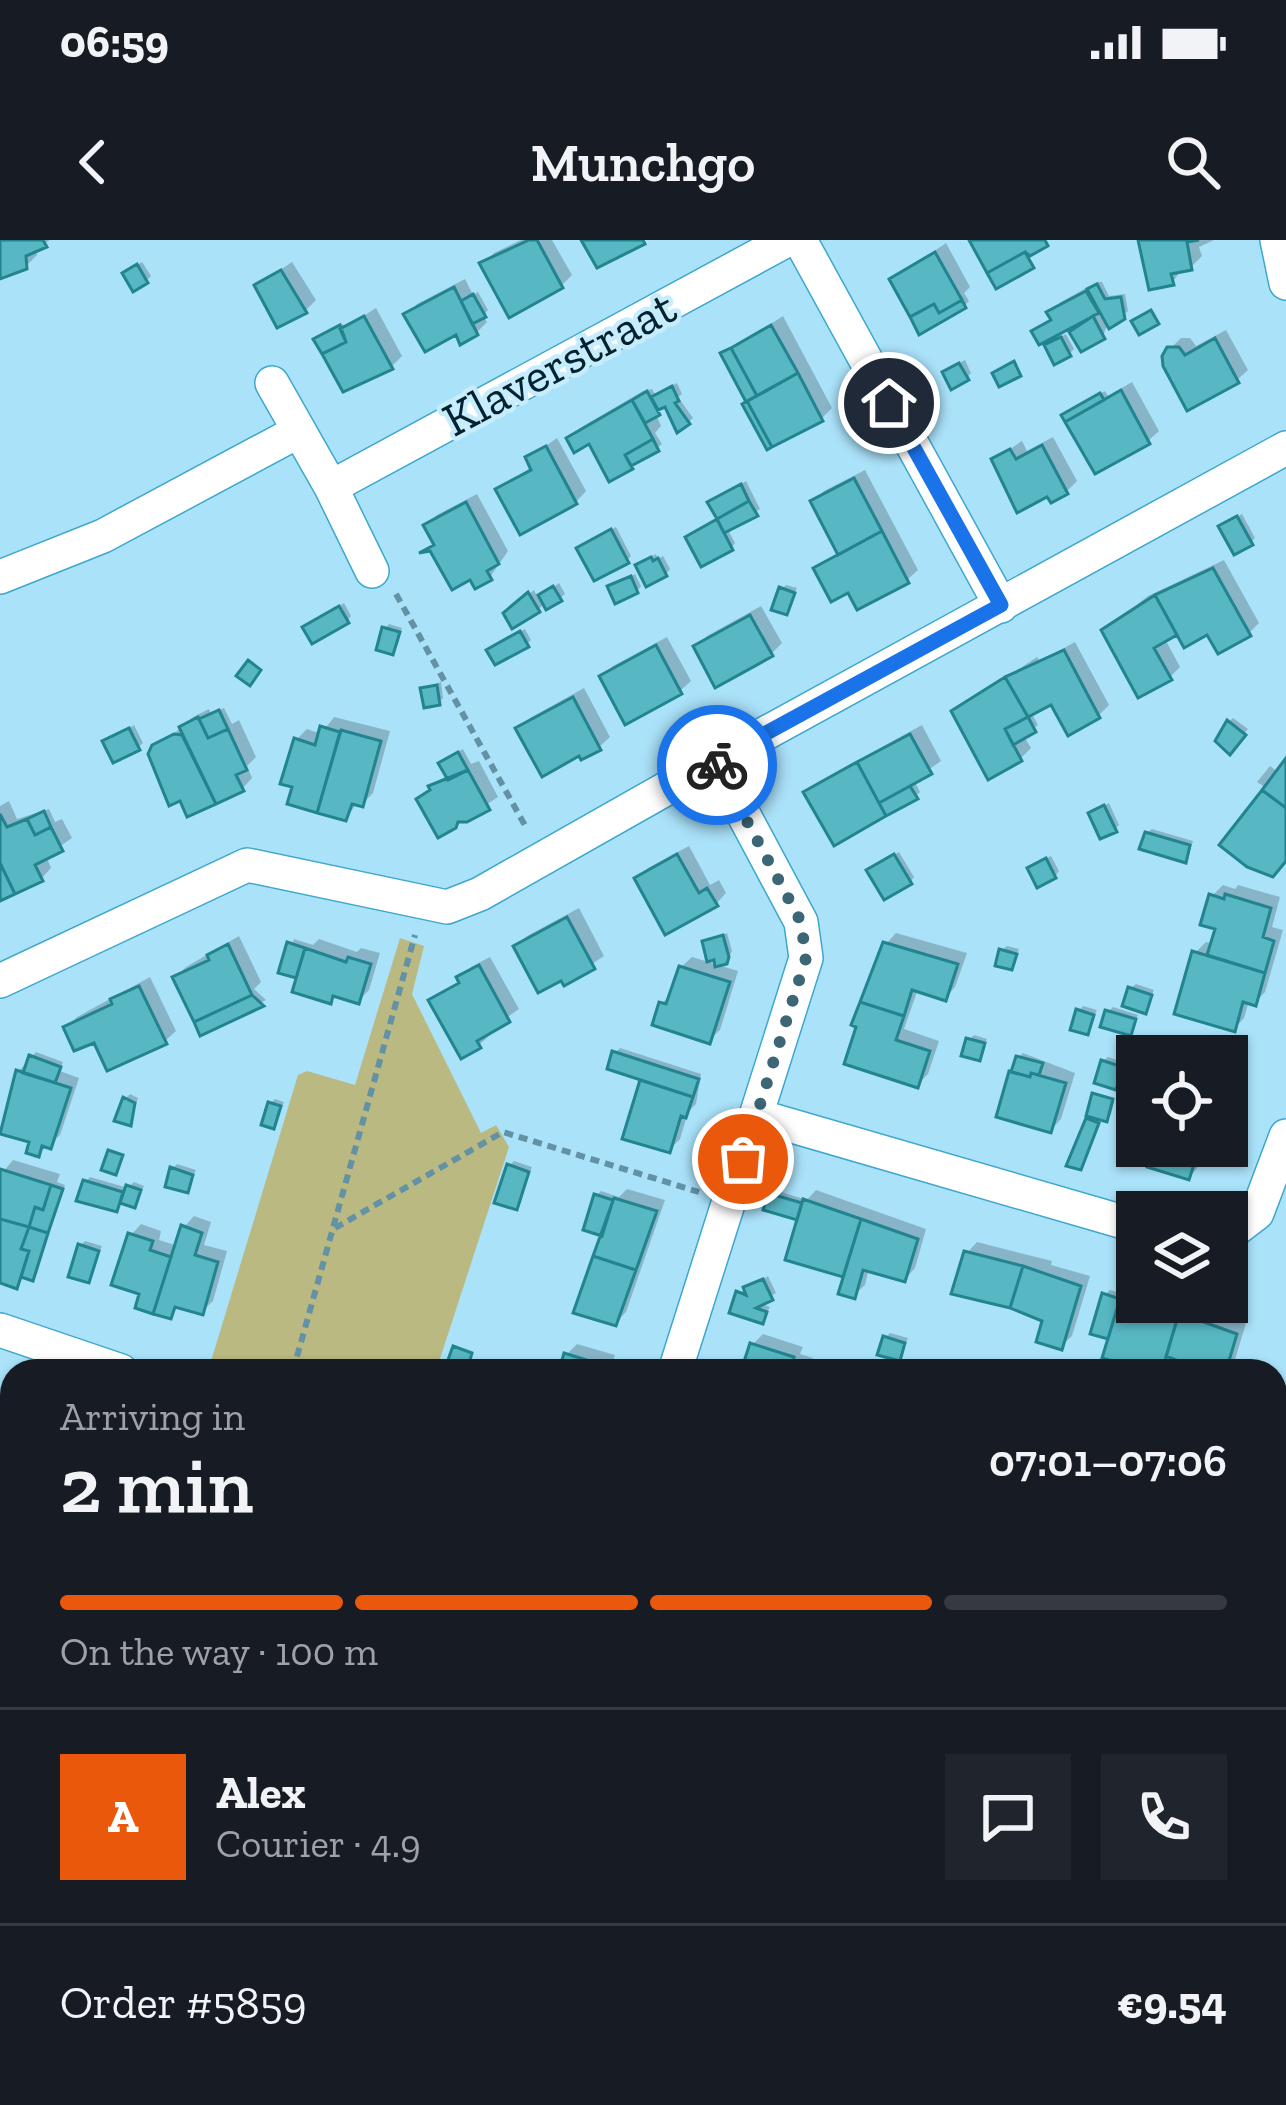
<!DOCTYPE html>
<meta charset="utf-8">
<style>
:root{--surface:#171b24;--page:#20242c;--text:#f1f3f6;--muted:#9ea1a6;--line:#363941;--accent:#ea580c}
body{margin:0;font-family:"Zilla Slab",serif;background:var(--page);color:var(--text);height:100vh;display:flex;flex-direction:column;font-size:45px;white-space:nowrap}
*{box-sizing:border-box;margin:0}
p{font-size:39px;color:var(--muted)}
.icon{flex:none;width:66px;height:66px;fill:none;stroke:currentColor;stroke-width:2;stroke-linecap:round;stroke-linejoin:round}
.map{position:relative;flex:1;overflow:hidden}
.drawer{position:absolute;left:0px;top:1119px;width:1287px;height:747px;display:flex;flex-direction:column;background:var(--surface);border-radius:36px 36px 0 0;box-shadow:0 3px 9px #0004}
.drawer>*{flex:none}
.buttons{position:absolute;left:1116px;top:795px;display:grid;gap:24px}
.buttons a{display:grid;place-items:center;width:132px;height:132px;border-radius:0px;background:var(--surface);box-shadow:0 3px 9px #0004;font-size:60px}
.pin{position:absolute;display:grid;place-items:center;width:102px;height:102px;color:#fff;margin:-51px;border:6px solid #fff;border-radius:50%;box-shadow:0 3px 12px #0007}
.courier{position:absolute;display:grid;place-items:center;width:120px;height:120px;margin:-60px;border:9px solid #1a73e8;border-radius:50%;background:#fff;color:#222;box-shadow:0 3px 15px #0007}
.headline em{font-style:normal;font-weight:600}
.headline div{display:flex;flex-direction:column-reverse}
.headline{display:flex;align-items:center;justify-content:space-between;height:204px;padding:0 60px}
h1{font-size:78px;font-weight:600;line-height:90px}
.bar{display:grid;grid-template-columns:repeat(4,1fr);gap:18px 12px;align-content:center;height:144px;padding:0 60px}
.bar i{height:15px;border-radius:9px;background:var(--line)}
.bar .selected{background:var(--accent)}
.bar p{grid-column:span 4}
.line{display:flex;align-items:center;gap:30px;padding:0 60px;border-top:3px solid var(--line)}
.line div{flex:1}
.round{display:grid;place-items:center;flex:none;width:126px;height:126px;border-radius:0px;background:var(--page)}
.status{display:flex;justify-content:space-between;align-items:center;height:84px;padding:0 60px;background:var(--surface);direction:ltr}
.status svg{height:33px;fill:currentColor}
header{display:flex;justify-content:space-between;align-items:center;height:156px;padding:0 60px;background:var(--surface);font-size:54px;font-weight:600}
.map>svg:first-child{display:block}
</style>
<div class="status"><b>06:59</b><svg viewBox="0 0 49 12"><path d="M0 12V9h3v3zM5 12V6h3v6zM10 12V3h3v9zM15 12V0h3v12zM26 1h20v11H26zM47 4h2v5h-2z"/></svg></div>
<header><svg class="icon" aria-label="back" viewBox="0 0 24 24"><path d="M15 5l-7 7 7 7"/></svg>Munchgo<svg class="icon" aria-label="search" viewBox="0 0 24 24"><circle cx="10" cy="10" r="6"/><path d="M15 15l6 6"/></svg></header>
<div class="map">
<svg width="1286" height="1865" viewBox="0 0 1286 1865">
<rect width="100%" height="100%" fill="#aae2fa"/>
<path fill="#bbb982" d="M400,698L424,706L412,754L481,893L496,885L509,907L436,1131H208L298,835L307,831L355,845Z
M80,1854H566L580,1865H65Z
M757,1854H959L971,1865H768Z"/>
<path fill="#0003" d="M0,0H50L36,9L37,15L26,26L0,35Z
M521,0H552L572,35L561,46L483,24L494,13Z
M1141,0H1214L1199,7L1202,16L1191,27L1182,29L1172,43Z
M946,3L970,47L964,53L969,61L964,66L892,40Z
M142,22L151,36L146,41L130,29Z
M292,22L316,60L306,70L278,84L258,45Z
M465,39L473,55L478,52L488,70L483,76L487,82L476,93L457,91L407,75L417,64Z
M1097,42H1102L1109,56L1125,54L1128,71L1106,88L1103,96L1073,92L1088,77L1035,92L1053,77L1050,72L1061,62Z
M376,68L402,116L391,127L322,95L343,84L345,88Z
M783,76L832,168L821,179L724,114Z
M1226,90L1248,130L1237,140L1170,109L1181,98H1190L1196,106Z
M1066,94L1074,109L1069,114L1052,101Z
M965,120L971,133L967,138L950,128Z
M1132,142L1159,191L1148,201L1070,171L1105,151L1108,156Z
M677,143L682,154L678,157L693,178L688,182L666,163L655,172L661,186L655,193L662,204L631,227L590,200L569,199L580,188L643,151L652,149L655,154Z
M1053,197L1077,241L1066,252L994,220L1022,201L1027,211Z
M557,198L586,251L576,262L499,249L533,226L529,218Z
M865,230L918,330L907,340L849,349L817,329L840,312L814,262L824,251Z
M746,241L760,269L727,288L735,303L731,308L702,323L719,278L711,262Z
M477,254L508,311L490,337L437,304L426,286L437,275Z
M1242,274L1255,298L1251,302L1226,283Z
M616,287L631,316L627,320L584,304Z
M656,314L658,319L663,316L670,329L666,334L643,321Z
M1224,320L1259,383L1249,393L1178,391L1165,399L1180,427L1170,437L1105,390L1148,356Z
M635,334L641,346L637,351L611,347Z
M559,343L565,354L560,358L546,362L538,370L506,373L534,350L538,358Z
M786,345L797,348L786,372L782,349Z
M344,363L351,376L347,381L310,383Z
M761,366L782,403L771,414L696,407L707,396Z
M389,384L402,388L392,412L385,389Z
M525,389L531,400L527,404L494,406Z
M667,397L691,441L680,451L603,437L613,426Z
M1075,402L1109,465L1099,475L1052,461L1031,472L1038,485L1023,495L1031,508L1020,519L955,472L1037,417L1040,421Z
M441,442L443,458L439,462L423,449Z
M584,448L610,497L599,507L519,489L530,478Z
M224,468L232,484L239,480L256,517L247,526L252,538L242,549L189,573L151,514L193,477L209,469L211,473Z
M334,477L390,491L373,553L362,564L358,562L346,578L291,562L296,500L307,489L321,494Z
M1233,478L1248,489L1230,511L1229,482Z
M134,485L143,503L138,507L106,501Z
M922,485L941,521L914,540L920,552L916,556L807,552L818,542Z
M463,509L471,524L479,521L498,557L454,586L419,559L448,534L446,519Z
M1286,523V619L1266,548L1257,542L1270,526L1278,532Z
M9,561L17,579L49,569L55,582L62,579L72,598L46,616L51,628L41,639L0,657V566Z
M1109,563L1119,585L1115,589L1091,573Z
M1152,589L1193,601L1189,615L1185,620L1147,593Z
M689,606L710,645L719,640L726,653L716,664L637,639L648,628Z
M899,612L914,637L910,642L874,626Z
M1051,616L1059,631L1055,636L1035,624Z
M1223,645L1235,649L1238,645L1280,657L1272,687L1283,690L1265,752L1255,763L1249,761L1244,778L1234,789L1195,713L1206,702L1213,704L1218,687L1212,656Z
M579,668L604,716L565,742L517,707L527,696Z
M727,693L732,711L726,722L706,702Z
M896,693L967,713L955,747L945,758L918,749L904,789L939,801L928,834L918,844L848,822L886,704Z
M239,696L261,742L254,749L266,760L202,792L175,738L186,727Z
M294,699L313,705L319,699L357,712L361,708L380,713L369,750L359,760L337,754L330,760L300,736L282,731Z
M1007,706L1019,709L1011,727L1002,710Z
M490,717L519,769L488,791L490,795L479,805L432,761L461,740L471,727Z
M692,717L738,731L720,790L709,800L662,763L674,752L681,727Z
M150,737L176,791L165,801L95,799L67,787L77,777Z
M1136,744L1154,750L1145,770L1131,748Z
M1083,766L1097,770L1087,792L1079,771Z
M1113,767L1138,775L1130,793L1108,772Z
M974,795L987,799L979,818L969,800Z
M1195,801L1234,813L1227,836V816H1183Z
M620,808L701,834L696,864L688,872L680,899L669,910L643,841L646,838L615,813Z
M36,812L63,822L60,831L79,838L60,895L38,914L18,832Z
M1023,813L1075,833L1061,879L1051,890L1019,817Z
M1108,817L1126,823L1115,847L1103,821Z
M130,854L138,858L130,883L126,858Z
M1094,857L1114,862L1111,874L1102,878L1080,927Z
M275,859L284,862L274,886L271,863Z
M1157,906H1205L1199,926L1189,937Z
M13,920L60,934L57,942L65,945L37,1033L32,1038L26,1035L16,1045L0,1027V936Z
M514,921L532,927L516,967L509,926Z
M177,924L196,930L187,949L172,929Z
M90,937L128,948L134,942L144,946L134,964L121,960L116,969L85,942Z
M627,949L665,960L626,1072L615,1083L596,956L601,951L619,957Z
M775,950L807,960L816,950L926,989L915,1028L905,1039L869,1028L865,1045L854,1055L846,1035L788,1018L803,969L771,955Z
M194,976L211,982L204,1005L227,1011L213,1061L202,1071L180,1065L170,1076L143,1052L131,995L141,984L161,991L159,1000L178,1006L184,987Z
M85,1001L102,1006L88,1040L80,1006Z
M977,1002L1052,1021L1051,1025L1090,1036L1072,1096L1061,1106L1046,1080L1011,1065L967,1013Z
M768,1036L776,1053L758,1063L770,1067L762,1081L739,1053Z
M1134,1049L1137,1062H1183L1246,1083L1234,1123L1226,1131H1214L1172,1114L1161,1131H1155L1114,1088L1105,1055L1110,1050L1128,1055Z
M890,1093L908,1098L899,1118L885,1098Z
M763,1094L803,1107L800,1114L813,1118L809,1131H744L753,1104Z
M577,1104L615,1115L610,1131H563L567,1114Z
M844,1120L864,1127L863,1131H837Z
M1286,1263V1314L1275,1321V1290L1279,1286L1275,1284V1270Z
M1275,1396L1286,1410V1489L1275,1481Z
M1275,1502L1286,1512L1284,1636L1275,1627Z
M12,1503V1554L6,1558L12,1568L1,1576L0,1510Z
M1186,1854H1275L1286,1865H1199Z"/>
<path fill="#57b7c3" stroke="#21848f" stroke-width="3" d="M0,0H43L47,7L26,16L27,29L0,39Z
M529,0H537L563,48L509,78L479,23Z
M581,0H643L645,4L597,28Z
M969,0H1045L1048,6L1030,16L1025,12L987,33Z
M1138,0H1199L1187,2L1192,30L1171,34L1174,45L1149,50Z
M935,12L962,60L939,73L934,64L910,77L889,39Z
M1025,12L1034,28L996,49L987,33Z
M137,24L148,43L133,52L122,33Z
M281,30L307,73L277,88L254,45Z
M1097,44L1105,59L1121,57L1125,79L1109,89L1087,49Z
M454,47L478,95L460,105L456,95L425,112L403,74Z
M1086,51L1099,73L1039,105L1031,91L1051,80L1046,72Z
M473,54L486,77L472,84L461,61Z
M962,60L966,68L919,95L910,77L934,64L939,73Z
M1151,70L1159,84L1139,95L1131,81Z
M364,76L393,129L343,152L322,114L346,102L340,89Z
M1093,76L1105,99L1081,112L1069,92Z
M340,85L346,102L322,114L313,99Z
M771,85L798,133L757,156L731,108Z
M1061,97L1071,116L1054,125L1044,105Z
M1215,98L1239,143L1187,171L1163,126L1162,116L1167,107H1179L1185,115Z
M731,108L757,156L746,162L720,113Z
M1014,121L1021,136L999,147L992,133Z
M959,123L969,140L951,150L942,132Z
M798,133L823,181L772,207L747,161Z
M672,146L679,161L675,163L690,184L677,193L665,167L658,170L651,157Z
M1121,150L1150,204L1095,234L1065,182Z
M647,151L660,175L645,183L632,160Z
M1100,153L1104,160L1065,182L1061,175Z
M632,160L653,199L625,215L633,229L609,242L589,204L574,213L566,198Z
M747,161L772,207L767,210L742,164Z
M653,199L659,211L631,226L625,215Z
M1042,205L1068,254L1051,263L1047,257L1017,273L991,219L1010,209L1016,219Z
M546,206L577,264L520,295L495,249L531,230L525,217Z
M854,238L882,291L838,315L810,261Z
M741,244L749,261L717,279L707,262Z
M749,261L758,276L724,293L717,279Z
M466,262L499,324L487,331L492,340L475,349L470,340L452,350L430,311L419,313L434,305L423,285Z
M1237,276L1253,305L1234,315L1218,286Z
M717,279L733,310L701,327L685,297Z
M611,289L629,323L594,341L576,308Z
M882,291L909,343L857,370L848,353L831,362L813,328Z
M651,317L653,321L658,318L667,336L646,347L635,325Z
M1213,328L1251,396L1218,414L1207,395L1184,408L1155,355Z
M631,336L638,353L615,364L607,346Z
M553,346L562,361L546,370L538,355Z
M779,347L795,353L787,375L771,370Z
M528,352L540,372L512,389L503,373Z
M1155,355L1177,395L1154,408L1172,440L1138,458L1101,390Z
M339,366L349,383L312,404L302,387Z
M750,375L773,416L715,448L693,406Z
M382,387L400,392L393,415L376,410Z
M520,391L529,407L495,425L486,410Z
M656,405L682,454L625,485L599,436Z
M1064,410L1100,478L1068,496L1051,465L1028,477L1005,437Z
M248,420L261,430L250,446L236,436Z
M1005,437L1028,477L1005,489L1022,521L988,540L951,471Z
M437,445L440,465L424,468L420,448Z
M573,457L601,510L581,520L579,516L542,537L515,488Z
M219,470L228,489L208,498L199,479Z
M198,477L208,498L228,489L247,530L236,535L244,551L216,564L179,487Z
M1028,477L1036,492L1013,505L1005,489Z
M1227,480L1246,495L1230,515L1215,501Z
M320,486L340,492L317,573L287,564L292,547L280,544L294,498L315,505Z
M129,488L140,510L113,523L102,501Z
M341,490L381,501L363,567L352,564L346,581L317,573Z
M174,494L182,495L216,564L187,577L180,561L169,566L148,514L152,505Z
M910,494L932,534L879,563L857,522Z
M458,512L468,530L448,540L438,523Z
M1286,518V568L1262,550Z
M857,522L886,576L834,606L803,552Z
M468,530L490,570L467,582H458L456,588L438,598L416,559L430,550L428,546Z
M910,546L918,559L886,576L879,563Z
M1262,550L1286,568V621L1273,637L1247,627L1219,605Z
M1104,565L1117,592L1100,599L1088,573Z
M44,571L51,587L35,595L27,579Z
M0,574L7,587L27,579L35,595L51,587L63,611L35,625L43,641L15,654L0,623Z
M1145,592L1190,605L1186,623L1139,609Z
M677,614L699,653L707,648L718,666L665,695L634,638Z
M894,614L912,644L884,660L866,630Z
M1046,618L1056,638L1037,648L1027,628Z
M0,623L15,654L0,661Z
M1209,654L1224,659L1225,654L1271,668L1263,697L1274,701L1265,733L1207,715L1215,689L1200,685Z
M567,677L595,729L564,746L561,741L538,753L513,706Z
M723,695L729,717L727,724L715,727L714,720L707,722L702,701Z
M287,702L305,708L296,738L278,733Z
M883,702L958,724L946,761L912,750L904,776L860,762Z
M228,704L252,755L194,782L172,737L209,720L207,715Z
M305,708L346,722L348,717L371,724L359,764L333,756L331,764L292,752Z
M999,709L1017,714L1012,730L995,726Z
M1192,711L1265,733L1256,766L1243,762L1235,792L1174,774Z
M479,725L510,782L477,801L481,808L461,819L428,760L459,743L456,737Z
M679,726L730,742L710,804L652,785L659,762L666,764Z
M139,746L167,804L107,831L94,803L74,811L63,787L112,764L110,759Z
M1128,747L1152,755L1146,774L1122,766Z
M252,755L264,766L200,796L194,782Z
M860,762L904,776L896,800L930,811L918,848L844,824L856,787L851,785Z
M1076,769L1094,775L1088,795L1070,790Z
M1105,770L1136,779L1131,796L1100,787Z
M966,798L985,803L980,821L961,816Z
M612,811L699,839L693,857L607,829Z
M29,815L61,827L55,843L23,833Z
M1016,816L1043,823L1039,835L1031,833L1030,837L1011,832Z
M1101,820L1123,827L1116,850L1094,843Z
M16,830L71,848L51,909L42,906L39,917L26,913L29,902L0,894Z
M1009,831L1030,837L1031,833L1066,843L1051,893L996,877Z
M640,840L693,857L686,878L681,876L670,913L622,899Z
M1092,853L1113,859L1107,882L1086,876Z
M123,857L135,863L131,886L114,881Z
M268,862L281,866L274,889L261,885Z
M1086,878L1099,883L1081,930L1066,926Z
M1200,906L1189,940L1147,927L1153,906Z
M108,910L123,915L116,935L101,930Z
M507,924L529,932L517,970L494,963Z
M170,927L193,935L188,953L165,947Z
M0,929L51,945L43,970L35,967L29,987L0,979Z
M83,940L123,952L117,972L76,961Z
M51,945L63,949L48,993L29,987L35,967L43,970Z
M126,945L141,950L135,968L120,963Z
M768,953L802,963L797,980L763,970Z
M594,954L613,960L602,996L583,990Z
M614,958L657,971L636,1030L593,1016Z
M803,959L861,979L843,1037L785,1020Z
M0,979L29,987L21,1009L29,1011L17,1049L0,1043Z
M861,979L918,999L905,1042L863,1030L855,1059L838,1054Z
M181,985L202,993L195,1015L218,1022L203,1075L175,1067L171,1079L153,1074Z
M29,987L48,993L33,1041L21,1037L29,1011L21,1009Z
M128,993L153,1001L150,1010L171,1017L153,1074L135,1068L139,1054L111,1045Z
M78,1004L99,1011L89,1043L68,1037Z
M964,1011L1023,1026L1010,1068L951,1054Z
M593,1016L636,1030L616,1086L573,1073Z
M1023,1026L1081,1046L1062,1110L1036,1102L1042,1081L1010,1068Z
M763,1039L773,1060L756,1068L767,1072L763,1084L729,1073L736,1051L746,1055L743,1047Z
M1102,1053L1120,1059L1108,1099L1090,1094Z
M1120,1059L1179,1073L1162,1131H1145L1102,1118Z
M1179,1073L1237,1094L1226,1131H1203L1166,1116Z
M883,1096L905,1103L900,1121L877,1115Z
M750,1103L794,1117L789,1131H741Z
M453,1106L472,1113L467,1131H444Z
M564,1113L606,1126L605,1131H559Z
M2,1277L12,1282V1310L1,1303Z
M1286,1280V1319L1275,1305V1288Z
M1275,1419L1286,1432V1451L1280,1456L1286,1463L1285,1493L1275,1482Z
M6,1515L12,1525V1558L0,1565V1519Z
M1275,1522L1286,1532V1577L1277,1586Z
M1275,1584L1286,1595L1284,1640L1275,1631Z
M12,1711V1759L0,1740V1718Z
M0,1740L12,1759V1777L0,1785Z
M1275,1802L1286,1812V1865H1263L1251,1854H1275Z
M1182,1854H1234L1230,1858L1238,1865H1194Z"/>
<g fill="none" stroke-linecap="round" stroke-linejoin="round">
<g stroke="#3ea7cd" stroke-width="36">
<path id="minor" d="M800,0L1001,366
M1277,0L1286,43
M272,143L331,247L372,331
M331,247L787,0
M0,337L103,296L299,191
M0,741L247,625L447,667L480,654L715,521L1286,208
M758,876L1137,986
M1227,996L1257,973L1286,896
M0,1090L121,1131
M675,1131L806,718L801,682L715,521
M0,1661L12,1654
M1275,1788L1286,1799"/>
</g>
<g stroke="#3ea7cd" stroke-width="45">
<path id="tertiary" d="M1275,1688L1286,1676
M1109,1865L1119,1854"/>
</g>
<path stroke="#6492a5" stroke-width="6" stroke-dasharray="9 6" stroke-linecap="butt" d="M396,354L527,589
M335,988L503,892L699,952
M271,1131L296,1121
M293,1131L415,695
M1275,1180L1286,1179"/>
<use href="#minor" stroke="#fff" stroke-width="33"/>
<use href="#tertiary" stroke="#fff" stroke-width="42"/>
</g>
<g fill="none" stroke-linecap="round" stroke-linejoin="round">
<path stroke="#3c6575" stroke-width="12" stroke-dasharray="0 21.6" d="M717,525L801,682L806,718L743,919"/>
<path stroke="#1a73e8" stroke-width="15" d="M717,525L715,521L1001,365L889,163"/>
</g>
<g text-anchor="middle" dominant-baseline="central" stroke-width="9" stroke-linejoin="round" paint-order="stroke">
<g font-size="48" fill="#01222e" stroke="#c7ecfc">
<text transform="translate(559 123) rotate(-28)">Klaverstraat</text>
</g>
</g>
</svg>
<div class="buttons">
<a><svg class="icon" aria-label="locate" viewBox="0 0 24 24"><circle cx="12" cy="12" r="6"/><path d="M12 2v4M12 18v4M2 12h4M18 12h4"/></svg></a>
<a><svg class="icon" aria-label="layers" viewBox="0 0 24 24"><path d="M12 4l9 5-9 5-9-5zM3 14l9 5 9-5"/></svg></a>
</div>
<div class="pin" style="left:743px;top:919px;background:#ea580c"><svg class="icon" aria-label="bag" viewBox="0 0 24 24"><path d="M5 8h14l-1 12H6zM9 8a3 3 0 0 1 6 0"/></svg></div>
<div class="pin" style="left:889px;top:163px;background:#1f2937"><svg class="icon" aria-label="home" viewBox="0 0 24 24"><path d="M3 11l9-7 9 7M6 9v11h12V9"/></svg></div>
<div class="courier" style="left:717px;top:525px"><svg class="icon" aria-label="bike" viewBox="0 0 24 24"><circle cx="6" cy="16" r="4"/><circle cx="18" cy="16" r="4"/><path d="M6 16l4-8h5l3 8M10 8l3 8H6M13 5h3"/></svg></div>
<section class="drawer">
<div class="headline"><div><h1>2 min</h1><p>Arriving in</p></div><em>07:01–07:06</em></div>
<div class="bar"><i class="selected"></i><i class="selected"></i><i class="selected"></i><i></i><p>On the way · 100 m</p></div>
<div class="line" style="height:216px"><b class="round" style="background:var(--accent);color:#fff">A</b><div><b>Alex</b><p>Courier · 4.9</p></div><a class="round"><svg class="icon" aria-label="chat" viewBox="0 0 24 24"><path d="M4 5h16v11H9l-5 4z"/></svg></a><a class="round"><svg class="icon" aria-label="phone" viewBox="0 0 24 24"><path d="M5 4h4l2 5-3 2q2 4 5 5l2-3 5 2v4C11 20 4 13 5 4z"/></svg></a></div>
<div class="line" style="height:156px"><div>Order #5859</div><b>€9.54</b></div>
</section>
</div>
